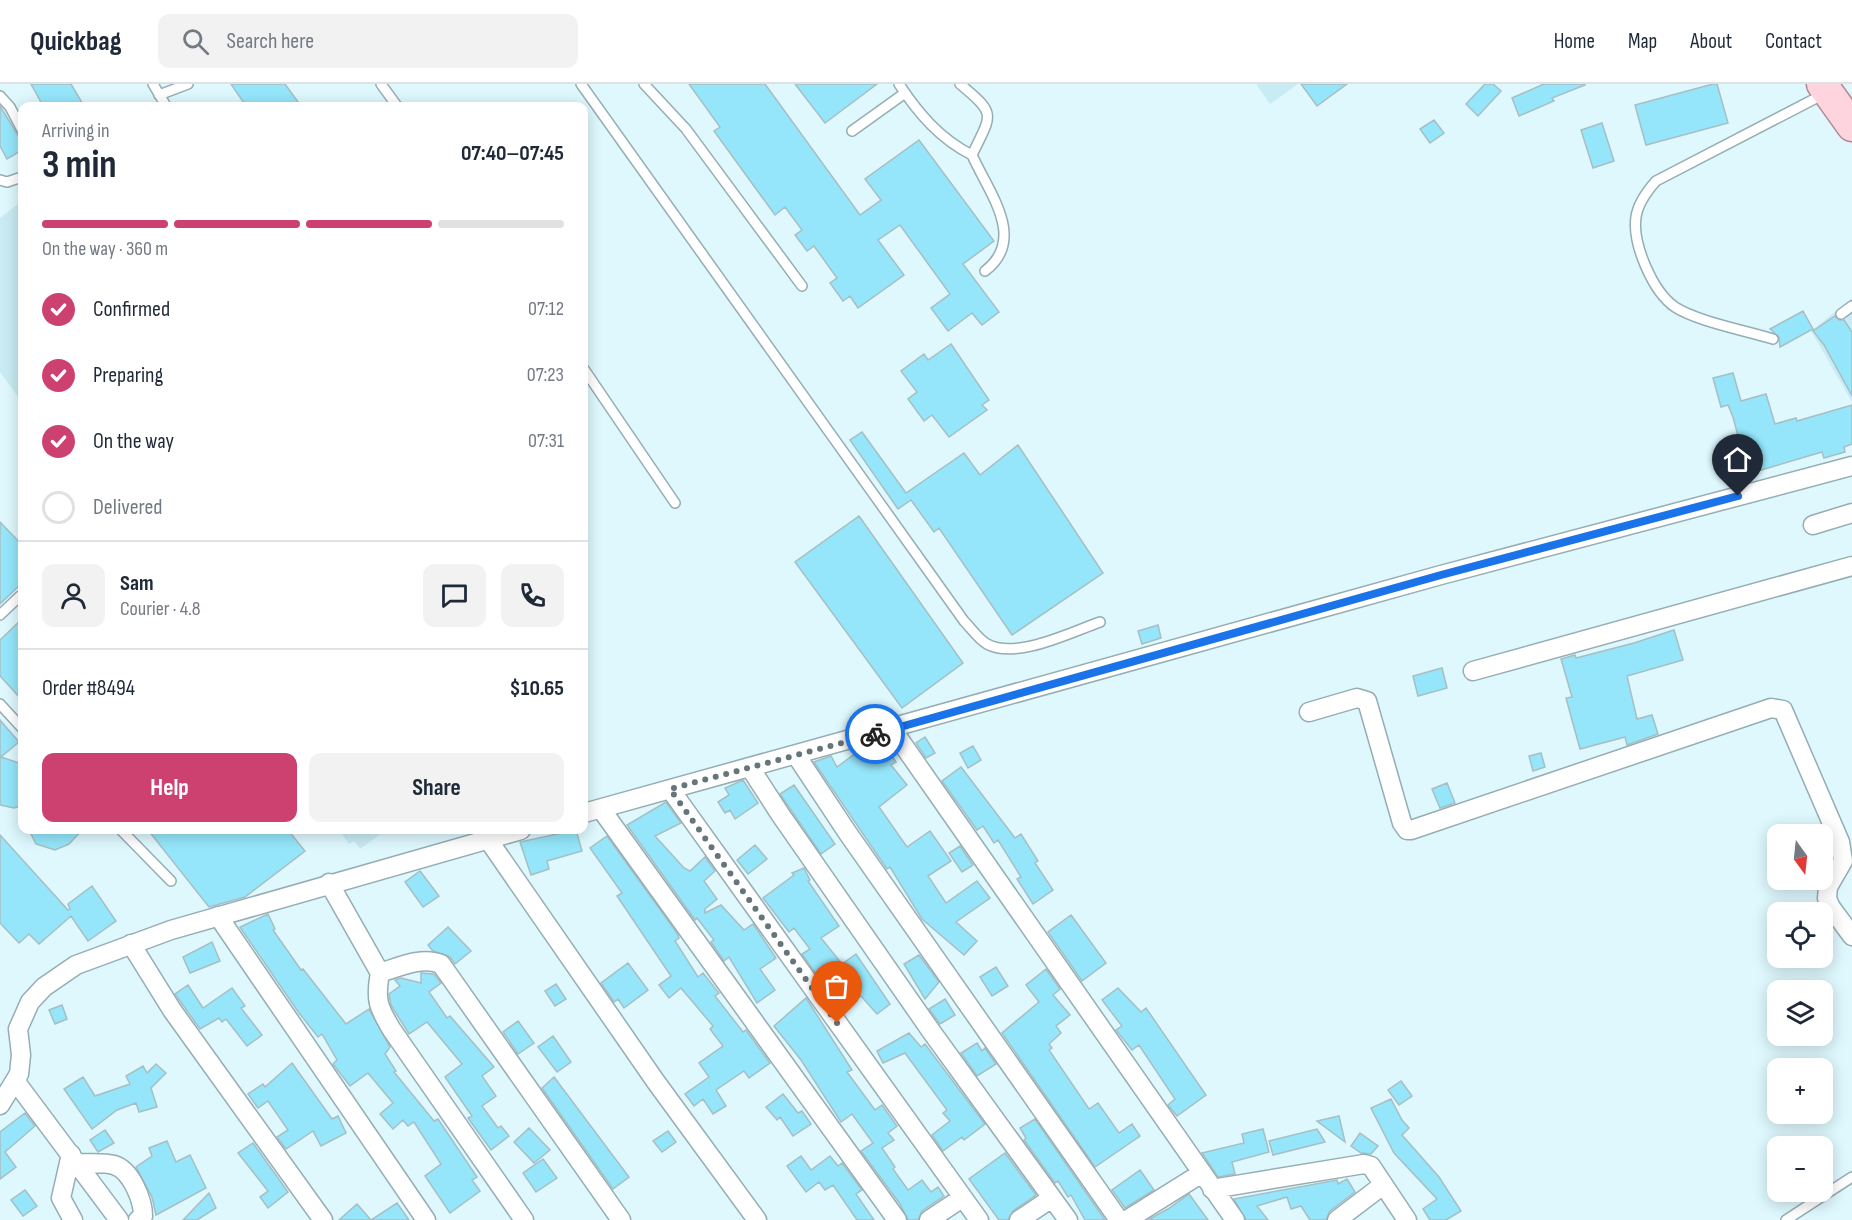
<!DOCTYPE html>
<meta charset="utf-8">
<style>
:root{--surface:#fff;--page:#f2f2f3;--text:#1f2937;--muted:#747a83;--line:#e0e1e3;--accent:#cd4171}
body{margin:0;font-family:"Sofia Sans Condensed",sans-serif;background:var(--page);color:var(--text);height:100vh;display:flex;flex-direction:column;font-size:22px;white-space:nowrap}
*{box-sizing:border-box;margin:0}
p{font-size:20px;color:var(--muted)}
.icon{flex:none;width:33px;height:33px;fill:none;stroke:currentColor;stroke-width:2;stroke-linecap:round;stroke-linejoin:round}
.map{position:relative;flex:1;overflow:hidden}
.details{position:absolute;left:18px;top:18px;width:570px;height:732px;display:flex;flex-direction:column;background:var(--surface);border-radius:12px;box-shadow:0 3px 15px #0003}
.details>*{flex:none}
.needle{width:39px;rotate:165deg}
.controls{position:absolute;left:1767px;top:740px;display:grid;gap:12px}
.controls a{display:grid;place-items:center;width:66px;height:66px;border-radius:12px;background:var(--surface);box-shadow:0 3px 15px #0003;font-size:30px}
.pin{position:absolute;display:grid;place-items:center;width:51px;height:51px;color:#fff;margin:-62px -26px;border-radius:50% 50% 50% 0;rotate:-45deg;box-shadow:0 0 6px #0007}
.pin .icon{rotate:45deg}
.courier{position:absolute;display:grid;place-items:center;width:60px;height:60px;margin:-30px;border:4px solid #1a73e8;border-radius:50%;background:#fff;color:#222;box-shadow:0 2px 8px #0007}
.summary em{font-style:normal;font-weight:700}
.summary div{display:flex;flex-direction:column-reverse}
.summary{display:flex;align-items:center;justify-content:space-between;height:102px;padding:0 24px}
h1{font-size:39px;font-weight:700;line-height:45px}
.bar{display:grid;grid-template-columns:repeat(4,1fr);gap:9px 6px;align-content:center;height:72px;padding:0 24px}
.bar i{height:8px;border-radius:4px;background:var(--line)}
.bar .current{background:var(--accent)}
.bar p{grid-column:span 4}
.line{display:flex;align-items:center;gap:15px;padding:0 24px;border-top:2px solid var(--line)}
.line div{flex:1}
.round{display:grid;place-items:center;flex:none;width:63px;height:63px;border-radius:12px;background:var(--page)}
ol{padding:0 24px;list-style:none}
li{display:flex;align-items:center;gap:18px;height:66px}
li p{margin-inline-start:auto}
li .icon{padding:6px;border-radius:50%;background:var(--accent);color:#fff;stroke-width:4}
li:last-child{color:var(--muted)}
li i{width:33px;height:33px;border:3px solid var(--line);border-radius:50%}
.button{display:flex;gap:12px;margin-top:auto;padding:12px 24px}
.button a{flex:1;height:69px;border-radius:12px;background:var(--accent);color:#fff;font-size:24px;font-weight:700;line-height:69px;text-align:center}
.button a+a{background:var(--page);color:var(--text)}
header{display:flex;align-items:center;gap:36px;box-sizing:border-box;height:84px;padding:0 30px;background:var(--surface);border-bottom:2px solid var(--line)}
header strong{font-size:28px}
nav{display:flex;gap:33px;margin-inline-start:auto;font-size:21px}
.search{width:420px;height:54px;background:var(--page);display:flex;align-items:center;gap:15px;box-sizing:border-box;padding:0 21px;border-radius:12px;color:var(--muted);font-size:22px}
.map>svg:first-child{display:block}
</style>
<header>
<strong>Quickbag</strong>
<div class="search"><svg class="icon" aria-label="search" viewBox="0 0 24 24"><circle cx="10" cy="10" r="6"/><path d="M15 15l6 6"/></svg>Search here</div>
<nav><a>Home</a><a>Map</a><a>About</a><a>Contact</a></nav>
</header>
<div class="map">
<svg width="1852" height="1136" viewBox="0 0 1852 1136">
<rect width="100%" height="100%" fill="#def8fe"/>
<path fill="#c9ebf3" d="M1256,0H1298L1270,20Z
M22,117V318L0,288V134Z
M1852,214V318L1811,247Z
M339,746H386L360,765L354,757L349,760Z"/>
<path fill="#95e6fa" stroke="#a6bec4" stroke-width="1.5" d="M31,0H71L84,22H43Z
M231,0H285L301,22H246Z
M689,0H765L860,131L881,116L865,95L919,56L994,157L963,180L999,228L982,241L972,229L948,247L931,224L950,210L900,141L878,156L904,191L858,224L850,212L843,217L830,199L837,194L814,162L807,167L795,151L802,146L785,123L775,131L714,47L720,43Z
M795,0H877L825,39Z
M1301,0H1347L1317,22Z
M1485,0H1493L1501,7L1478,32L1466,20Z
M1544,0H1585V1L1552,14L1554,17L1519,32L1512,14Z
M1713,0H1717L1728,39L1646,61L1635,21Z
M0,22L22,58V66L7,75L0,62Z
M1434,36L1444,49L1430,59L1420,45Z
M1602,39L1614,77L1593,84L1581,46Z
M1803,227L1813,245L1780,263L1779,253L1770,245Z
M1835,232L1839,236H1844L1852,248V312L1824,261L1813,247Z
M951,260L989,316L982,321L987,326L949,353L932,331L924,337L908,315L917,308L901,287L924,270L928,276Z
M1733,289L1741,317L1766,310L1775,340L1796,334L1797,337L1852,321V360L1844,363L1845,368L1824,374L1822,368L1748,390L1733,333L1728,321L1721,323L1713,294Z
M862,348L906,409L964,369L980,391L1018,361L1103,489L1012,551L939,444L934,448L911,416L898,425L850,356Z
M859,432L963,579L902,624L795,478Z
M0,438L22,461V499L0,520Z
M22,535V616L0,592V556Z
M1158,541L1161,554L1142,560L1138,547Z
M1674,546L1683,576L1627,592L1637,635L1652,631L1658,650L1627,661L1625,653L1580,665L1566,614L1572,613L1561,575L1575,571L1576,574L1634,559Z
M1442,584L1447,604L1418,612L1413,592Z
M0,636L19,658L1,673L22,680V722L14,724L0,721Z
M925,653L935,669L926,674L916,659Z
M885,662L896,678L891,681L907,701L879,723L907,763L930,747L951,777L928,792L946,819L977,797L990,814L956,838L977,857L964,871L922,835L890,783L887,785L814,678L831,672L837,683L856,669L862,677Z
M973,662L981,676L968,684L960,669Z
M1541,669L1545,683L1533,687L1529,672Z
M961,683L1015,754L1021,750L1038,777L1035,779L1053,806L1033,820L1017,795L1021,793L998,756L994,759L983,742L977,746L942,697Z
M743,696L758,719L735,735L730,726L725,729L718,718L729,711L725,704Z
M1447,699L1455,719L1440,724L1432,705Z
M794,701L835,760L821,770L780,710Z
M666,718L681,739L655,752L684,784L690,787L705,773L715,787L704,797L717,815L705,825V829L721,821L744,846L753,840L776,874L760,885L775,906L757,919L729,873L724,877L711,858L714,856L697,834L695,836L627,741Z
M29,746H82L69,760L55,766L36,760Z
M148,746H288L305,767L245,813L209,823Z
M576,746L582,767L547,777L549,785L531,791L520,758Z
M0,751L68,826L70,825L68,820L92,802L116,837L88,857L71,832L39,860L29,850L19,859L0,839Z
M607,752L677,849L679,854L675,857L698,893L703,889L719,909L715,912L743,948L746,946L770,979L749,994L744,987L716,1006L726,1022L713,1030L703,1015L694,1022L685,1010L709,993L699,979L723,962L710,945L713,942L681,904L669,914L659,901L671,892L617,812L622,809L590,764Z
M755,761L767,775L748,790L737,776Z
M960,762L973,781L962,788L949,769Z
M804,784L810,796L808,797L839,842L821,854L842,880L856,870L890,920L877,930L861,912L842,926L802,870L810,865L794,844L789,848L763,814L794,791L792,789Z
M420,787L439,812L423,823L405,798Z
M268,830L275,845L273,846L301,886L303,885L346,940L369,925L390,963L385,970L396,987L394,988L434,1037L438,1035L477,1093L472,1096L480,1107L450,1129L425,1092L441,1080L414,1038L408,1042L403,1036L393,1045L380,1030L393,1019L368,989L350,1002L333,980L337,976L322,950L318,953L299,929L244,849L240,843Z
M1071,831L1106,879L1082,897L1048,848Z
M448,843L471,867L455,880L450,873L433,867L428,861Z
M212,858L220,877L190,889L183,873Z
M919,871L939,898L925,915L904,880Z
M628,879L648,906L624,924L618,915L614,918L601,899Z
M996,883L1008,902L992,912L980,893Z
M1046,885L1060,905L1053,911L1070,931L1056,942L1061,949L1049,960L1052,964L1049,966L1089,1025L1098,1019L1119,1049L1132,1040L1140,1052L1095,1083L1002,949L1039,918L1026,901Z
M421,889L434,890L441,899L429,908L447,934L450,932L494,983L482,992L496,1012L482,1022L498,1044L501,1042L509,1052L491,1066L468,1034L472,1032L445,993L462,980L427,938L409,950L391,921L389,910L400,902L395,896L401,894L421,899Z
M556,900L566,915L555,922L545,907Z
M188,901L203,924L232,904L245,922L241,924L262,951L247,962L226,935L222,938L219,934L200,945L175,910Z
M1118,904L1141,928L1146,924L1206,1011L1177,1032L1168,1021L1175,1015L1139,961L1132,966L1116,946L1122,942L1102,916Z
M806,914L852,986L847,988L875,1026L882,1021L897,1042L888,1049L894,1056L882,1064L895,1083L893,1085L908,1106L922,1096L931,1108L938,1103L944,1112L922,1127L918,1136H908L900,1120L861,1067L873,1059L852,1030L841,1038L801,976L774,942Z
M945,915L955,931L940,940L929,925Z
M62,921L67,935L55,940L49,926Z
M518,937L534,959L518,970L503,948Z
M909,949L921,963L925,960L985,1040L964,1056L962,1053L943,1067L932,1051L950,1037L943,1029L947,1026L905,969L883,979L877,967Z
M553,952L571,978L557,988L538,963Z
M977,959L982,967L985,964L996,980L977,992L961,969Z
M292,979L332,1035L338,1032L346,1049L321,1062L313,1047L286,1065L277,1053L288,1046L268,1017L258,1024L248,1010L263,1000L265,1003Z
M156,980L166,989L151,1004L157,1023L139,1028L136,1019L117,1026L92,1045L64,1005L83,993L95,1012L130,1000L126,992L143,982L147,989Z
M554,993L629,1093L613,1105L542,1004Z
M1401,997L1412,1012L1399,1021L1388,1006Z
M783,1010L798,1029L802,1027L811,1040L793,1052L780,1033L777,1036L766,1023Z
M1391,1015L1402,1036L1409,1044L1402,1051L1439,1093L1461,1127L1446,1136H1430L1423,1125L1437,1115L1394,1069L1371,1024Z
M25,1029L35,1042L5,1068L16,1083L0,1095V1048Z
M1339,1032L1345,1058L1317,1037Z
M1035,1035L1105,1136H1085L1071,1111L1068,1113L1058,1097L1055,1099L1024,1056L1026,1054L1020,1044Z
M529,1044L550,1066L534,1079L514,1058Z
M1263,1045L1269,1068L1232,1078L1235,1090L1218,1093L1202,1069L1244,1059L1242,1050Z
M1317,1045L1325,1058L1273,1071L1269,1057Z
M105,1046L114,1059L98,1068L90,1056Z
M668,1047L676,1058L662,1068L653,1057Z
M1360,1049L1378,1062L1371,1070L1361,1069L1351,1062Z
M167,1057L176,1078L190,1071L206,1104L156,1131L152,1113L136,1083L152,1072L149,1064Z
M253,1059L288,1108L268,1124L260,1113L268,1107L238,1069Z
M1005,1069L1036,1111L1013,1127L1008,1136H999L969,1095Z
M801,1072L811,1086L830,1072L838,1082L842,1079L862,1106L856,1110L874,1136H857L833,1101L825,1106L819,1098L806,1108L787,1082Z
M543,1075L557,1094L536,1108L523,1089Z
M1140,1086L1154,1106L1125,1124L1112,1106Z
M1347,1095L1355,1108L1330,1127L1326,1136H1310L1301,1122L1291,1125L1287,1113L1257,1122L1268,1136H1246L1234,1115L1337,1096L1338,1100Z
M25,1106L37,1122L23,1132L11,1116Z
M209,1109L216,1124L197,1136H183Z
M1189,1110L1208,1136H1148L1168,1125Z
M397,1119L409,1136H371Z
M357,1120L371,1136H339Z"/>
<g fill="none" stroke-linecap="round" stroke-linejoin="round">
<g stroke="#95adb3" stroke-width="12">
<path id="service" d="M153,0L166,22
M381,0L397,22
M581,0L964,537C971,544 978,555 987,560C1016,576 1071,548 1100,538
M644,0L686,45L802,202
M899,0C918,29 940,55 972,71C992,29 997,31 960,0
M159,11L188,0
M0,12L10,23L22,46
M852,47L905,9
M972,71C989,109 1027,155 985,187
M0,96L7,98L22,93
M1841,230L1852,222
M1773,255C1747,247 1696,237 1675,223C1653,208 1632,160 1636,133C1638,119 1648,106 1656,97L1824,10
M584,285L675,419
M0,531L20,512
M0,620L22,644
M121,746L171,797
M1786,1136L1852,1093"/>
</g>
<g stroke="#95adb3" stroke-width="21">
<path id="minor" d="M1813,441L1852,429
M1473,587L1852,482
M1309,628L1357,614L1367,617L1402,739L1407,746H1411L1771,624L1783,626L1840,758L1843,777L1828,803L1827,814L1830,822L1852,852
M892,645L1235,1136
M796,671L847,748L1119,1136
M751,685L780,730L931,947L1068,1136
M670,705L979,1136
M601,725L897,1136
M584,729L1441,491L1852,382
M487,754L656,998L757,1136
M329,799L380,889
M218,832L426,1136
M131,860L172,926L323,1136
M16,998L119,1136
M0,1021L19,990L21,971L18,945L30,918L44,903L76,881L171,846L521,746
M71,1070L61,1114L73,1136
M76,1079C88,1080 103,1078 114,1081C131,1086 143,1116 143,1132L138,1136
M1212,1105L1364,1080L1371,1082L1407,1136
M524,1136L392,946C378,923 375,916 380,889C399,883 422,872 441,880L621,1136
M929,1136L962,1114
M1019,1136L1052,1114
M1127,1136L1202,1089
M1337,1136L1383,1101"/>
</g>
<g stroke="#b28894" stroke-width="33">
<path id="primary" d="M1822,0L1852,42"/>
</g>
<use href="#service" stroke="#fff" stroke-width="9"/>
<use href="#minor" stroke="#fff" stroke-width="18"/>
<use href="#primary" stroke="#fed4de" stroke-width="30"/>
</g>
<g fill="none" stroke-linecap="round" stroke-linejoin="round">
<path stroke="#667579" stroke-width="6" stroke-dasharray="0 10.8" d="M837,939L670,705L875,650"/>
<path stroke="#1a73e8" stroke-width="8" d="M875,650L1441,491L1738,412"/>
</g>
</svg>
<div class="controls">
<a><svg class="needle" viewBox="-14 -14 28 28"><path d="M0-13l5 13h-10z" fill="#e53935"/><path d="M0 13l5-13h-10z" fill="#747a83"/></svg></a>
<a><svg class="icon" aria-label="locate" viewBox="0 0 24 24"><circle cx="12" cy="12" r="6"/><path d="M12 2v4M12 18v4M2 12h4M18 12h4"/></svg></a>
<a><svg class="icon" aria-label="layers" viewBox="0 0 24 24"><path d="M12 4l9 5-9 5-9-5zM3 14l9 5 9-5"/></svg></a>
<a>+</a>
<a>−</a>
</div>
<div class="pin" style="left:837px;top:939px;background:#ea580c"><svg class="icon" aria-label="bag" viewBox="0 0 24 24"><path d="M5 8h14l-1 12H6zM9 8a3 3 0 0 1 6 0"/></svg></div>
<div class="pin" style="left:1738px;top:412px;background:#1f2937"><svg class="icon" aria-label="home" viewBox="0 0 24 24"><path d="M3 11l9-7 9 7M6 9v11h12V9"/></svg></div>
<div class="courier" style="left:875px;top:650px"><svg class="icon" aria-label="bike" viewBox="0 0 24 24"><circle cx="6" cy="16" r="4"/><circle cx="18" cy="16" r="4"/><path d="M6 16l4-8h5l3 8M10 8l3 8H6M13 5h3"/></svg></div>
<section class="details">
<div class="summary"><div><h1>3 min</h1><p>Arriving in</p></div><em>07:40–07:45</em></div>
<div class="bar"><i class="current"></i><i class="current"></i><i class="current"></i><i></i><p>On the way · 360 m</p></div>
<ol>
<li><svg class="icon" aria-label="check" viewBox="0 0 24 24"><path d="M5 12l5 5 9-10"/></svg>Confirmed<p>07:12</p></li>
<li><svg class="icon" aria-label="check" viewBox="0 0 24 24"><path d="M5 12l5 5 9-10"/></svg>Preparing<p>07:23</p></li>
<li><svg class="icon" aria-label="check" viewBox="0 0 24 24"><path d="M5 12l5 5 9-10"/></svg>On the way<p>07:31</p></li>
<li><i></i>Delivered</li>
</ol>
<div class="line" style="height:108px"><a class="round"><svg class="icon" aria-label="person" viewBox="0 0 24 24"><circle cx="12" cy="8" r="4"/><path d="M4 21q1-7 8-7t8 7"/></svg></a><div><b>Sam</b><p>Courier · 4.8</p></div><a class="round"><svg class="icon" aria-label="chat" viewBox="0 0 24 24"><path d="M4 5h16v11H9l-5 4z"/></svg></a><a class="round"><svg class="icon" aria-label="phone" viewBox="0 0 24 24"><path d="M5 4h4l2 5-3 2q2 4 5 5l2-3 5 2v4C11 20 4 13 5 4z"/></svg></a></div>
<div class="line" style="height:78px"><div>Order #8494</div><b>$10.65</b></div>
<div class="button"><a>Help</a><a>Share</a></div>
</section>
</div>
